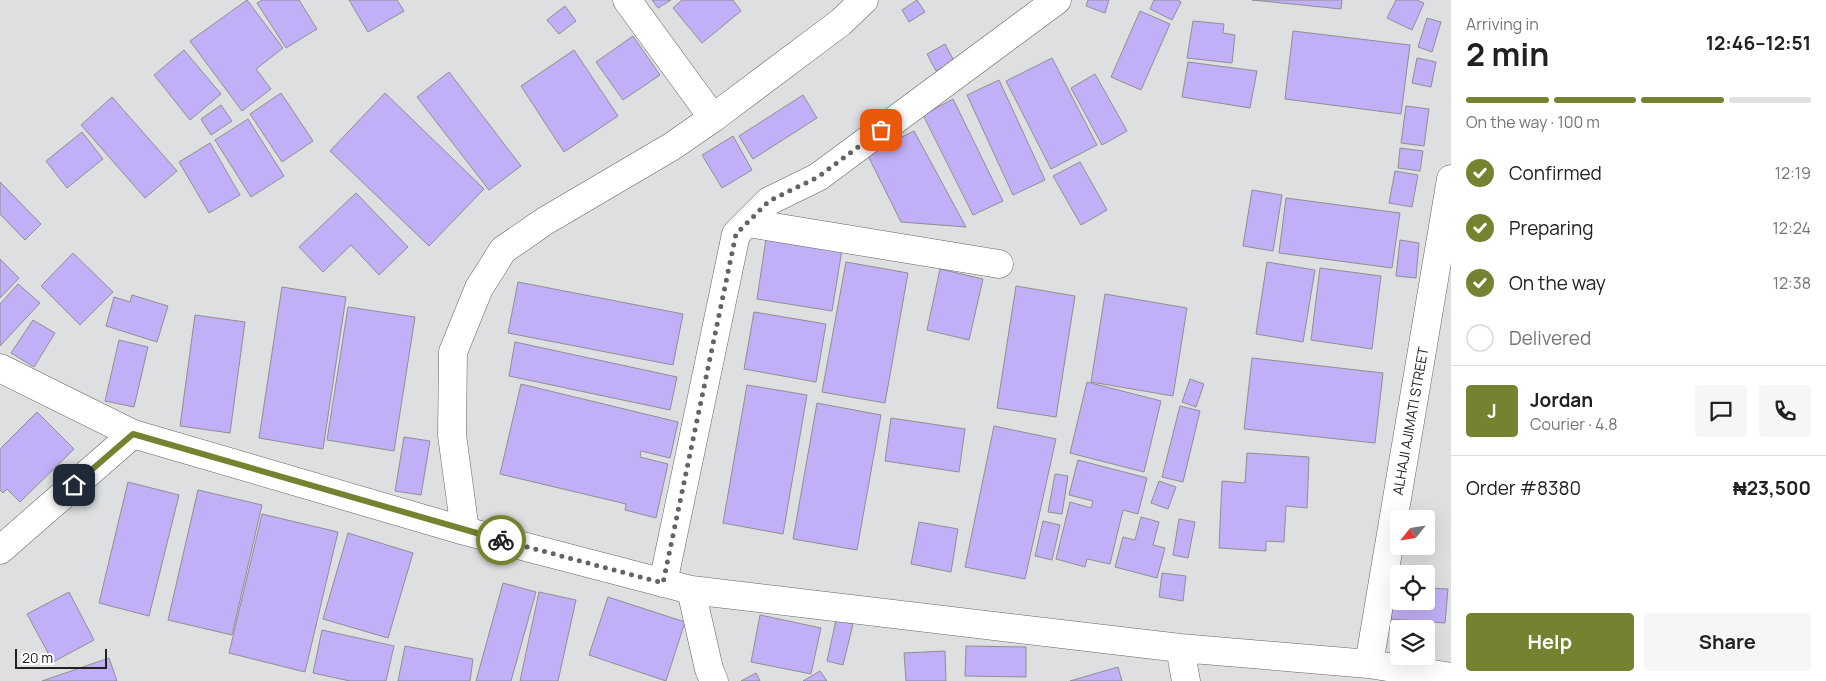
<!DOCTYPE html>
<meta charset="utf-8">
<style>
:root{--surface:#fff;--page:#f6f6f6;--text:#202124;--muted:#757577;--line:#e0e0e0;--accent:#75822f}
body{margin:0;font-family:Manrope,sans-serif;background:var(--page);color:var(--text);height:100vh;display:flex;flex-direction:column;font-size:19px;white-space:nowrap}
*{box-sizing:border-box;margin:0}
p{font-size:16px;color:var(--muted)}
.icon{flex:none;width:28px;height:28px;fill:none;stroke:currentColor;stroke-width:2;stroke-linecap:round;stroke-linejoin:round}
.map{position:relative;flex:1;overflow:hidden}
.details{display:flex;flex-direction:column;background:var(--surface);width:375px}
.details>*{flex:none}
.needle{width:32px;rotate:240deg}
.fabs{position:absolute;left:1390px;top:510px;display:grid;gap:10px}
.fabs a{display:grid;place-items:center;width:45px;height:45px;border-radius:5px;background:var(--surface);box-shadow:0 5px 20px #0002;font-size:25px}
.scale{position:absolute;left:15px;bottom:12px;width:92px;box-sizing:border-box;padding-left:5px;border:2px solid #222223;border-top:0;font-size:14px;line-height:18px;white-space:nowrap;color:#222223;-webkit-text-stroke:4px #fff;paint-order:stroke}
.pin{position:absolute;display:grid;place-items:center;width:42px;height:42px;color:#fff;margin:-21px;border-radius:10px;box-shadow:0 2px 8px #0006}
.courier{position:absolute;display:grid;place-items:center;width:50px;height:50px;margin:-25px;border:4px solid #75822f;border-radius:50%;background:#fff;color:#222;box-shadow:0 1px 6px #0007}
.overview em{font-style:normal;font-weight:700}
.overview div{display:flex;flex-direction:column-reverse}
.overview{display:flex;align-items:center;justify-content:space-between;height:85px;padding:0 15px}
h1{font-size:32px;font-weight:700;line-height:38px}
.bar{display:grid;grid-template-columns:repeat(4,1fr);gap:8px 5px;align-content:center;height:60px;padding:0 15px}
.bar i{height:6px;border-radius:4px;background:var(--line)}
.bar .active{background:var(--accent)}
.bar p{grid-column:span 4}
.line{display:flex;align-items:center;gap:12px;padding:0 15px;border-top:1px solid var(--line)}
.line div{flex:1}
.round{display:grid;place-items:center;flex:none;width:52px;height:52px;border-radius:5px;background:var(--page)}
ol{padding:0 15px;list-style:none}
li{display:flex;align-items:center;gap:15px;height:55px}
li p{margin-inline-start:auto}
li .icon{padding:5px;border-radius:50%;background:var(--accent);color:#fff;stroke-width:4}
li:last-child{color:var(--muted)}
li i{width:28px;height:28px;border:2px solid var(--line);border-radius:50%}
.primary-button{display:flex;gap:10px;margin-top:auto;padding:10px 15px}
.primary-button a{flex:1;height:58px;border-radius:5px;background:var(--accent);color:#fff;font-size:20px;font-weight:700;line-height:58px;text-align:center}
.primary-button a+a{background:var(--page);color:var(--text)}
main{display:flex;flex:1;min-height:0}
.map>svg:first-child{display:block}
</style>
<main>
<div class="map">
<svg width="1451" height="681" viewBox="0 0 1451 681">
<rect width="100%" height="100%" fill="#dedfe1"/>
<path fill="#c1b0f7" stroke="#908f91" d="M247,0L283,48L256,69L271,89L242,111L190,41Z
M262,0H299L317,29L286,48L257,3Z
M349,0H397L404,11L368,32Z
M652,0H671L658,8Z
M682,0H733L741,11L702,43L673,8Z
M917,0L925,12L909,22L902,10Z
M1088,0H1109L1105,13L1086,6Z
M1154,0H1178L1181,2L1172,20L1150,9Z
M1252,0H1342L1341,9Z
M1396,0H1417L1424,3L1412,30L1387,18Z
M565,6L576,21L559,34L547,20Z
M1140,11L1170,24L1141,90L1111,77Z
M1427,18L1441,22L1432,52L1418,47Z
M1193,21L1224,24L1223,33L1235,35L1232,63L1187,58Z
M1293,31L1410,45L1401,114L1285,99Z
M633,36L660,75L623,100L596,62Z
M945,44L954,61L936,71L927,54Z
M184,50L221,94L190,120L154,75Z
M574,50L618,116L564,152L521,86Z
M1052,58L1097,145L1051,169L1006,81Z
M1417,58L1436,62L1431,87L1412,83Z
M1188,62L1257,71L1250,108L1182,97Z
M449,72L521,166L489,190L417,97Z
M1095,74L1127,131L1102,145L1071,88Z
M999,80L1045,180L1013,195L967,95Z
M281,93L313,141L282,162L250,114Z
M385,93L484,189L429,246L330,151Z
M803,95L817,118L753,159L739,136Z
M112,97L177,171L145,198L81,125Z
M953,99L1003,201L973,215L923,115Z
M221,105L232,121L211,135L201,119Z
M1406,106L1429,109L1424,146L1401,143Z
M248,119L284,176L251,197L215,140Z
M914,131L966,227L901,222L867,154Z
M82,132L103,159L67,188L46,161Z
M733,136L752,170L722,188L702,155Z
M210,143L240,195L209,213L179,162Z
M1400,148L1423,151L1420,171L1398,168Z
M1080,162L1107,210L1081,225L1053,176Z
M1395,171L1418,175L1412,207L1389,203Z
M0,182L41,224L25,240L0,214Z
M1252,190L1282,195L1273,251L1243,246Z
M356,193L408,247L379,275L351,245L323,272L299,247Z
M1286,198L1400,213L1392,268L1279,253Z
M766,239L842,250L832,311L757,299Z
M1400,240L1419,243L1416,278L1396,276Z
M73,253L113,292L80,325L41,286Z
M0,259L19,278L0,298Z
M846,262L908,273L885,403L822,392Z
M1267,262L1315,270L1303,342L1256,334Z
M1320,268L1381,276L1372,349L1311,340Z
M940,269L983,279L969,340L927,330Z
M518,282L683,314L673,365L508,333Z
M18,284L40,303L0,346V304Z
M1016,286L1075,296L1056,417L997,408Z
M282,287L346,297L323,449L259,438Z
M1105,294L1187,308L1173,396L1091,382Z
M132,295L168,306L157,342L106,326L114,297L130,302Z
M348,307L415,317L394,451L327,440Z
M754,312L826,324L816,382L744,369Z
M195,315L245,322L230,433L180,426Z
M33,320L55,333L34,367L11,353Z
M119,340L148,347L134,407L105,401Z
M515,342L677,377L670,410L509,376Z
M1252,358L1383,373L1375,443L1244,429Z
M1190,379L1204,384L1196,407L1182,402Z
M1087,382L1161,401L1144,472L1070,453Z
M521,384L678,422L670,458L641,451L640,457L668,464L656,518L625,510L626,504L500,474Z
M747,385L807,395L783,534L723,523Z
M817,403L881,415L857,550L793,539Z
M1180,406L1200,411L1183,482L1162,477Z
M37,412L74,449L20,502L7,489L3,493L0,490V449Z
M891,418L965,429L959,472L885,461Z
M994,426L1056,439L1025,579L965,567Z
M404,437L430,441L421,495L395,491Z
M1247,453L1309,457L1307,508L1286,506L1284,542L1266,541V551L1219,548L1222,481L1245,483Z
M1078,460L1147,478L1138,514L1123,510L1110,564L1087,559L1085,567L1056,559L1070,502L1091,508L1093,501L1069,495Z
M1055,474L1068,476L1062,514L1048,512Z
M1159,481L1176,487L1168,509L1151,503Z
M128,482L179,495L149,616L99,603Z
M198,490L262,505L232,635L168,620Z
M262,514L338,532L305,672L229,653Z
M1141,517L1159,522L1153,545L1165,548L1157,578L1115,567L1123,537L1135,540Z
M1179,519L1195,522L1188,558L1173,555Z
M1043,521L1060,525L1052,560L1035,556Z
M919,522L958,529L951,572L911,564Z
M348,533L413,553L388,638L323,619Z
M1162,573L1186,576L1183,601L1159,597Z
M503,583L536,592L511,681H476Z
M1393,585L1399,586V601H1426V588L1448,589L1445,623L1391,619Z
M69,592L94,640L53,662L27,614Z
M539,592L576,600L558,681H520Z
M608,597L685,622L666,681L589,655Z
M760,615L821,628L811,674L751,662Z
M836,620L853,624L843,665L827,661Z
M322,630L394,646L386,681H350L313,673Z
M405,646L473,659L470,681H398Z
M966,646L1026,647V677L965,676Z
M945,651L946,681H906L904,653Z
M109,658L117,681H42Z
M1118,667L1122,681H1070Z
M820,671L827,681H803Z
M756,673L760,681H741Z"/>
<g fill="none" stroke-linecap="round" stroke-linejoin="round">
<g stroke="#646466" stroke-width="29">
<path id="minor" d="M627,0L713,118
M748,223L999,264
M0,368L133,434L465,531L691,590L1180,648L1369,664L1451,677
M465,531L452,435L453,352L479,288L503,250L545,221L671,147L713,118L841,22L864,0
M0,550L133,434
M663,583L736,234L769,201L818,177L1057,0
M691,590L709,669L714,681
M1180,648L1186,681
M1369,664L1451,179"/>
</g>
<use href="#minor" stroke="#fff" stroke-width="28"/>
</g>
<g fill="none" stroke-linecap="round" stroke-linejoin="round">
<path stroke="#646466" stroke-width="5" stroke-dasharray="0 9" d="M501,540L663,583L736,234L769,201L818,177L881,130"/>
<path stroke="#75822f" stroke-width="6" d="M74,485L133,434L501,540"/>
</g>
<g text-anchor="middle" dominant-baseline="central" stroke-width="4.5" stroke-linejoin="round" paint-order="stroke">
<g font-size="14" fill="#222223" stroke="#fff">
<text transform="translate(1410 421) rotate(-80)">ALHAJI AJIMATI STREET</text>
</g>
</g>
</svg>
<div class="fabs">
<a><svg class="needle" viewBox="-14 -14 28 28"><path d="M0-13l5 13h-10z" fill="#e53935"/><path d="M0 13l5-13h-10z" fill="#757577"/></svg></a>
<a><svg class="icon" aria-label="locate" viewBox="0 0 24 24"><circle cx="12" cy="12" r="6"/><path d="M12 2v4M12 18v4M2 12h4M18 12h4"/></svg></a>
<a><svg class="icon" aria-label="layers" viewBox="0 0 24 24"><path d="M12 4l9 5-9 5-9-5zM3 14l9 5 9-5"/></svg></a>
</div>
<div class="scale">20 m</div>
<div class="pin" style="left:881px;top:130px;background:#ea580c"><svg class="icon" aria-label="bag" viewBox="0 0 24 24"><path d="M5 8h14l-1 12H6zM9 8a3 3 0 0 1 6 0"/></svg></div>
<div class="pin" style="left:74px;top:485px;background:#1f2937"><svg class="icon" aria-label="home" viewBox="0 0 24 24"><path d="M3 11l9-7 9 7M6 9v11h12V9"/></svg></div>
<div class="courier" style="left:501px;top:540px"><svg class="icon" aria-label="bike" viewBox="0 0 24 24"><circle cx="6" cy="16" r="4"/><circle cx="18" cy="16" r="4"/><path d="M6 16l4-8h5l3 8M10 8l3 8H6M13 5h3"/></svg></div>
</div>
<section class="details">
<div class="overview"><div><h1>2 min</h1><p>Arriving in</p></div><em>12:46–12:51</em></div>
<div class="bar"><i class="active"></i><i class="active"></i><i class="active"></i><i></i><p>On the way · 100 m</p></div>
<ol>
<li><svg class="icon" aria-label="check" viewBox="0 0 24 24"><path d="M5 12l5 5 9-10"/></svg>Confirmed<p>12:19</p></li>
<li><svg class="icon" aria-label="check" viewBox="0 0 24 24"><path d="M5 12l5 5 9-10"/></svg>Preparing<p>12:24</p></li>
<li><svg class="icon" aria-label="check" viewBox="0 0 24 24"><path d="M5 12l5 5 9-10"/></svg>On the way<p>12:38</p></li>
<li><i></i>Delivered</li>
</ol>
<div class="line" style="height:90px"><b class="round" style="background:var(--accent);color:#fff">J</b><div><b>Jordan</b><p>Courier · 4.8</p></div><a class="round"><svg class="icon" aria-label="chat" viewBox="0 0 24 24"><path d="M4 5h16v11H9l-5 4z"/></svg></a><a class="round"><svg class="icon" aria-label="phone" viewBox="0 0 24 24"><path d="M5 4h4l2 5-3 2q2 4 5 5l2-3 5 2v4C11 20 4 13 5 4z"/></svg></a></div>
<div class="line" style="height:65px"><div>Order #8380</div><b>₦23,500</b></div>
<div class="primary-button"><a>Help</a><a>Share</a></div>
</section>
</main>
